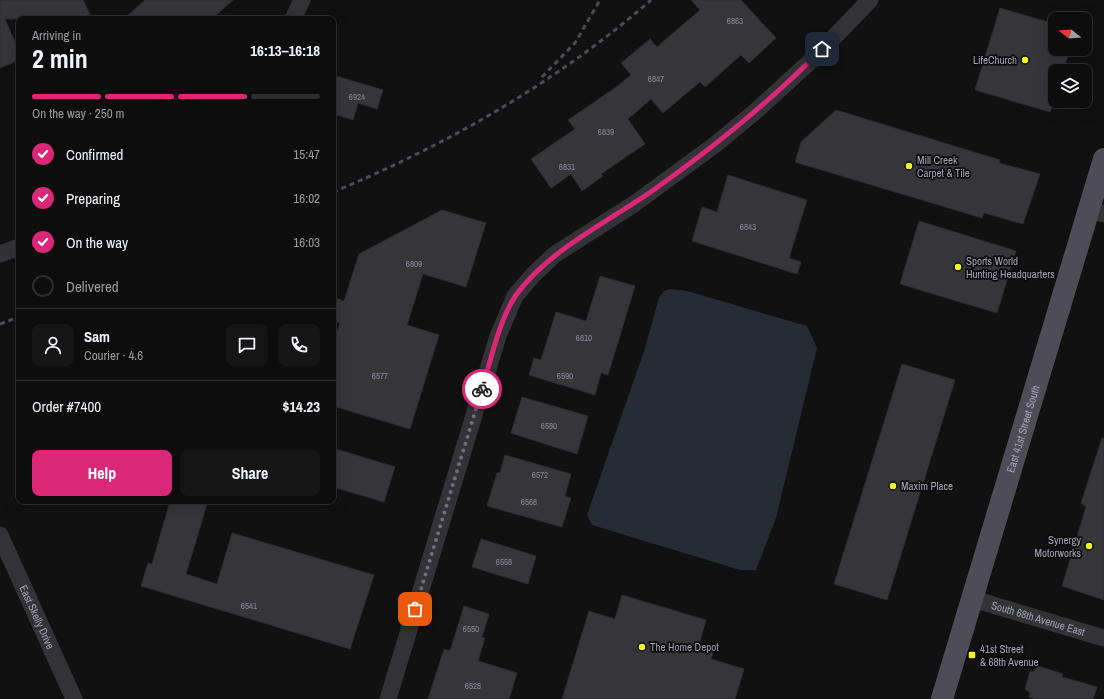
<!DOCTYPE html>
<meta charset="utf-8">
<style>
:root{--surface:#0d0d0e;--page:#161617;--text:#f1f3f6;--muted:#9a9c9e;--line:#2d2d2e;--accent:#db2777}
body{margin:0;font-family:"Archivo Narrow",sans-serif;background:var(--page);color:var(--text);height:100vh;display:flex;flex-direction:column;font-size:15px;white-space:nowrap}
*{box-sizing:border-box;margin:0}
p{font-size:13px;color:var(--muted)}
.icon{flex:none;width:22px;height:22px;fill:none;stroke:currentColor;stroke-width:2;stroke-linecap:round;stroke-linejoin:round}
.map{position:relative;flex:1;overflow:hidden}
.panel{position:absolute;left:16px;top:16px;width:320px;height:488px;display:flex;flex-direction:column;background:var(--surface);border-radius:8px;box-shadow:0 4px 16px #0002,0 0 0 1px var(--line)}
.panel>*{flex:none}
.needle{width:26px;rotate:287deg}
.fabs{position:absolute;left:1048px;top:12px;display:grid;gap:8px}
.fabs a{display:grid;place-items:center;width:44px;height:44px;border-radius:8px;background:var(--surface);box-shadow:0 4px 16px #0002,0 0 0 1px var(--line);font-size:20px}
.pin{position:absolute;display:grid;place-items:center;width:34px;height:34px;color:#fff;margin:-17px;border-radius:8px;box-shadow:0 2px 6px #0006}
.courier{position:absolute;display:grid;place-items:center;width:40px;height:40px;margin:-20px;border:3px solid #db2777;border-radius:50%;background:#fff;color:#222;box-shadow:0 1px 5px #0007}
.head em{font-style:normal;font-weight:700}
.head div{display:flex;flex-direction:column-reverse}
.head{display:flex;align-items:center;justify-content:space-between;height:68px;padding:0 16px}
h1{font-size:26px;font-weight:700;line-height:30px}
.bar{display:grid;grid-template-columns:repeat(4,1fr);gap:6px 4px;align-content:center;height:48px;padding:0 16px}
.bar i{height:5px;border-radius:3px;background:var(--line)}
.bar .current{background:var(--accent)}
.bar p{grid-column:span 4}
.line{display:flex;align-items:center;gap:10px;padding:0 16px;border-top:1px solid var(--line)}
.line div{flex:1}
.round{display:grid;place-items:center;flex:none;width:42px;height:42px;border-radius:8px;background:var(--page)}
ol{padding:0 16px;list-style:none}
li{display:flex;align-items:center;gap:12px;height:44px}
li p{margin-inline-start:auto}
li .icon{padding:4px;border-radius:50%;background:var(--accent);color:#fff;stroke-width:4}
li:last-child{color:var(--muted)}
li i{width:22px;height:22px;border:2px solid var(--line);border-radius:50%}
.button{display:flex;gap:8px;margin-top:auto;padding:8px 16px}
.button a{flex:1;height:46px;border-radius:8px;background:var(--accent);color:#fff;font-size:16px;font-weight:700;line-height:46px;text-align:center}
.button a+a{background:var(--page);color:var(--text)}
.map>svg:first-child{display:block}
</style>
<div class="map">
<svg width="1104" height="699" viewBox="0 0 1104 699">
<rect width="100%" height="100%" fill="#111112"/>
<path fill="#272b36" d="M670,289L687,291L807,326L817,348L776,518L756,570H740L592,525L587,515L644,351L659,298L664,291Z"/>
<path fill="#36363a" stroke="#2c2b2e" d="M0,0H83L90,14L81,19H5L19,51V60L0,68Z
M145,0H233L212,19H124Z
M691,0H741L776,38L749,63L741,55L705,87L700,82L663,113L651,99L628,119L645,144L601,174L603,176L582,191L571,174L551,188L531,159L575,129L568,120L615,88L631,75L621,63L650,39L657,47L700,10Z
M1000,8L1055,24V49H1070L1063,71H1055V97L1050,112L975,90Z
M333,75L383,90L377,109L358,103L353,120L333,114Z
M836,110L1000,160L999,163L1040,174L1023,224L984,213L982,218L795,162L801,142Z
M728,175L807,200L789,258L801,262L797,274L692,241L702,207L717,212Z
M442,210L486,223L466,287L423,274L407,325L439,335L410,429L333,406V346L340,323L333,321V297L344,301L359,254Z
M919,221L1016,251L997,313L900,284Z
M600,276L635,286L608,375L601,373L595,395L529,375L534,358L541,360L556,312L586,321Z
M902,364L955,380L887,600L834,584Z
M522,397L588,416L577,454L511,433Z
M1102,438H1104V600L1062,586L1086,507L1081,503Z
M333,448L395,467L384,502L333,487Z
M505,455L571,474L565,496L571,498L562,527L487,506L497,473H500Z
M170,501H208L186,574L217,584L232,533L374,575L350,649L141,586L148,563L152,564Z
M481,539L536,556L528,584L472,567Z
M622,595L706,620L699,644L714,649L711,659L744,669L735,699H562L589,611L615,619Z
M464,606L489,614L482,637L485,638L478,661L517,673L509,699H428L444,649L450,651Z
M1038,666L1063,674L1062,677L1097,687L1093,699H1035L1029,697L1030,693L1025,689L1030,671L1033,672Z"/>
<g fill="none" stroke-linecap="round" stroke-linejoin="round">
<g stroke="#323237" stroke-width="17">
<path d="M293,19L302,0"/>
<path d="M1089,210L1104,214"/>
<path d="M0,254L19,247"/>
<path id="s1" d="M0,535L74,699"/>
<path id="s2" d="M973,599L1104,638"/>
<path d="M388,699L498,336L515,296L533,275L554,255L634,204L716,144L757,110L814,58L870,0"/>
</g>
<path stroke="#4e4d57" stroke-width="22" id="s3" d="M942,699L1104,159"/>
<path stroke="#4b4b53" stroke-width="3" stroke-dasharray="5 4" stroke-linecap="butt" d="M542,77L575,43L600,0
M333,192C447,145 557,82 651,0
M0,324L19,317"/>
</g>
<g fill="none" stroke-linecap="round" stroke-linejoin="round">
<path stroke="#6f6f7b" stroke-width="4" stroke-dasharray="0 7.2" d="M415,609L482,389"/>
<path stroke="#db2777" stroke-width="5" d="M482,389C491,360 499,320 516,295C550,249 608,222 655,189C714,147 771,101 822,49"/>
</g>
<g fill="#faf322" stroke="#0c0c0d" stroke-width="1.5">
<circle cx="1025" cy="60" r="4"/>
<circle cx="909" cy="166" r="4"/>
<circle cx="958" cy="267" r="4"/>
<circle cx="893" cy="486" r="4"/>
<circle cx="1089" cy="546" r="4"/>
<circle cx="642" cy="647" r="4"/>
<rect x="968" y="651" width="8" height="8" rx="2"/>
</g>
<g text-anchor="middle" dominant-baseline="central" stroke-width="3.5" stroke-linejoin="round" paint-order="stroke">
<g font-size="9" fill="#868696">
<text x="735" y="21">6863</text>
<text x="656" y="79">6847</text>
<text x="357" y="97">6924</text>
<text x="606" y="132">6839</text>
<text x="567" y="167">6831</text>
<text x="748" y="227">6843</text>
<text x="414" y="264">6809</text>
<text x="584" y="338">6810</text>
<text x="380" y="376">6577</text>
<text x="565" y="376">6590</text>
<text x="549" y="426">6580</text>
<text x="540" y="475">6572</text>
<text x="529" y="502">6568</text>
<text x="504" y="562">6558</text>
<text x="249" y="606">6541</text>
<text x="471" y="629">6550</text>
<text x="473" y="686">6528</text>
</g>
<g font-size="11" fill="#a1a1b4" stroke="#0c0c0d" text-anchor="start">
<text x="1017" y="60" text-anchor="end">LifeChurch</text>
<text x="917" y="160">Mill Creek<tspan x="917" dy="13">Carpet &amp; Tile</tspan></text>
<text x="966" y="261">Sports World<tspan x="966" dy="13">Hunting Headquarters</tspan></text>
<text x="901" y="486">Maxim Place</text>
<text x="1081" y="540" text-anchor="end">Synergy<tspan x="1081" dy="13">Motorworks</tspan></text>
<text x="650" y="647">The Home Depot</text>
<text x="980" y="649">41st Street<tspan x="980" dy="13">&amp; 68th Avenue</tspan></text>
</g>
<g font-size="11" fill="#a1a1b4" stroke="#0c0c0d">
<text stroke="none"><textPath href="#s3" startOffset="282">East 41st Street South</textPath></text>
<text stroke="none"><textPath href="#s1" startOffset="90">East Skelly Drive</textPath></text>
<text stroke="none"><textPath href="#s2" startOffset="68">South 68th Avenue East</textPath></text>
</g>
</g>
</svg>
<div class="fabs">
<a><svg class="needle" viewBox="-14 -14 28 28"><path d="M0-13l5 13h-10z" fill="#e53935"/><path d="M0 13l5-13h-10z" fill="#9a9c9e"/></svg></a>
<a><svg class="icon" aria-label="layers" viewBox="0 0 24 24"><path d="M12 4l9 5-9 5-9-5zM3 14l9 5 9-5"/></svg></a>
</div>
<div class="pin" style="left:415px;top:609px;background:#ea580c"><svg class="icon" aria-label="bag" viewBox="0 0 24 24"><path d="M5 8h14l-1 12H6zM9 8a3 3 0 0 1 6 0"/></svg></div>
<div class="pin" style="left:822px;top:49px;background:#1f2937"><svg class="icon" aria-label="home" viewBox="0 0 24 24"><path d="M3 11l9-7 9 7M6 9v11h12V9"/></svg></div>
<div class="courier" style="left:482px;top:389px"><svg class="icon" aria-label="bike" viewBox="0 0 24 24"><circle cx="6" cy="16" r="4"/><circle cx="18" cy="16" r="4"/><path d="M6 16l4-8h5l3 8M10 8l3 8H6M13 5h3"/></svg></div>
<section class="panel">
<div class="head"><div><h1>2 min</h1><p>Arriving in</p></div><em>16:13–16:18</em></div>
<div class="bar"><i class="current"></i><i class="current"></i><i class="current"></i><i></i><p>On the way · 250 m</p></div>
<ol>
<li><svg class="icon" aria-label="check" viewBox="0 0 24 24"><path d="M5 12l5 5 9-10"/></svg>Confirmed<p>15:47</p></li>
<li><svg class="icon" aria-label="check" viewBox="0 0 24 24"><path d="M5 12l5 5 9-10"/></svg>Preparing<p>16:02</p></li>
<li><svg class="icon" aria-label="check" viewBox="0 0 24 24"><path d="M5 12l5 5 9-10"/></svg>On the way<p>16:03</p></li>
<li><i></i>Delivered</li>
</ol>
<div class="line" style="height:72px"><a class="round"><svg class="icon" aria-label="person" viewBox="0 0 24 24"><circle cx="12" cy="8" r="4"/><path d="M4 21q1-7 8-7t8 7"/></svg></a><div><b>Sam</b><p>Courier · 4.6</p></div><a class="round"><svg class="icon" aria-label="chat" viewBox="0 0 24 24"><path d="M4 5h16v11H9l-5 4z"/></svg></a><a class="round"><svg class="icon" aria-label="phone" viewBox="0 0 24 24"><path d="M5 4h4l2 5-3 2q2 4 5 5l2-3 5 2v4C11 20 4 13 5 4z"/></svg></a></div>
<div class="line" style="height:52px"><div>Order #7400</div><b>$14.23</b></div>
<div class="button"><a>Help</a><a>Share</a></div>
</section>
</div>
